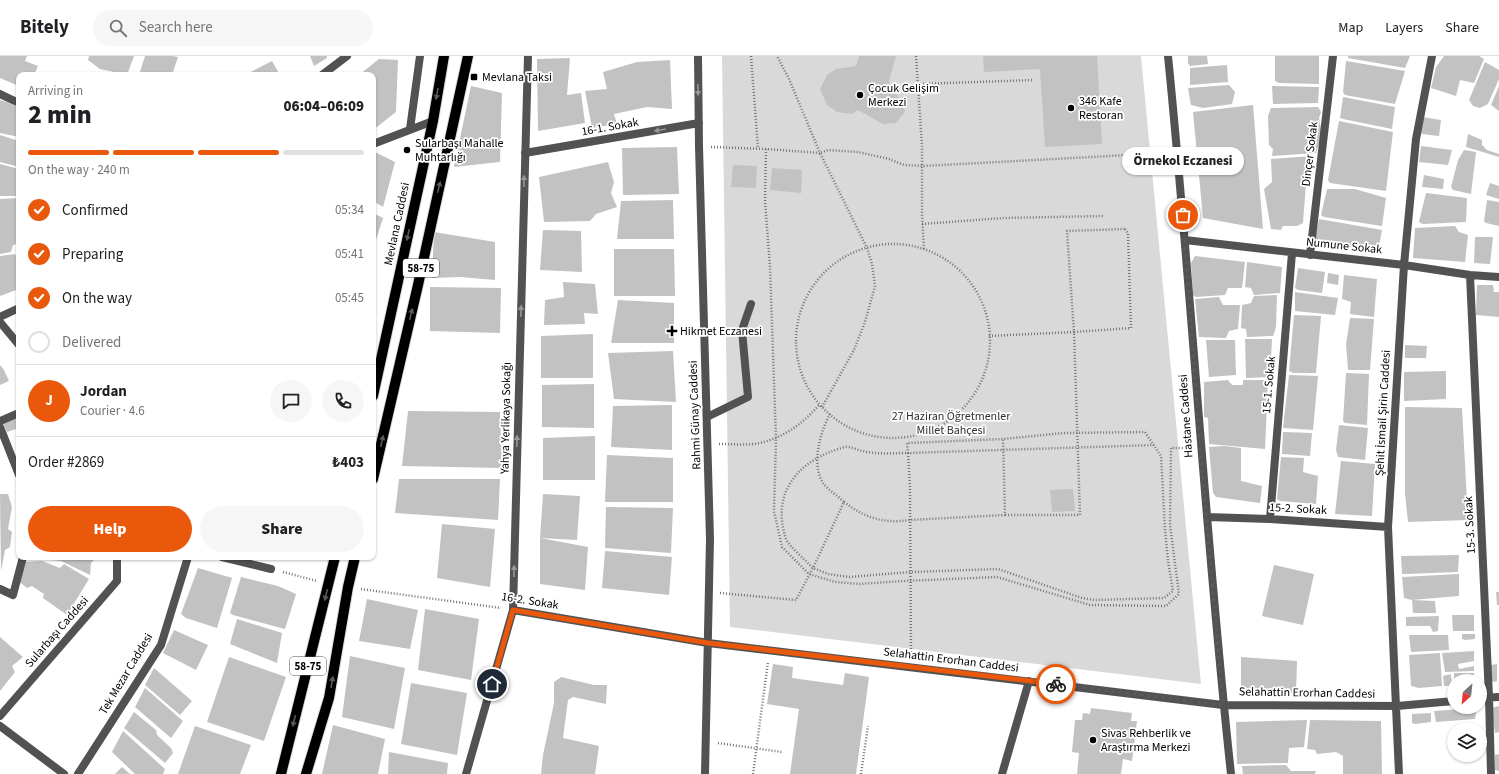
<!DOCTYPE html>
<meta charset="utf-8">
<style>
:root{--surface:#fff;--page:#f6f6f6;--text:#202124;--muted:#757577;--line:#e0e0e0;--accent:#ea580c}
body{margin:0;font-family:"Source Sans 3",sans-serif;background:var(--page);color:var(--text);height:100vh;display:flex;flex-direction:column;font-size:15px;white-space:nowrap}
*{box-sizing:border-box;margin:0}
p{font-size:13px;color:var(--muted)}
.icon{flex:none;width:22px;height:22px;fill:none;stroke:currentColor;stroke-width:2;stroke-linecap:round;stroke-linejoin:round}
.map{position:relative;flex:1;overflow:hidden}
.drawer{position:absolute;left:16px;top:16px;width:360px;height:488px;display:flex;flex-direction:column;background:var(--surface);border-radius:8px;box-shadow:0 1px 3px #0004}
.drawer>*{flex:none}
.needle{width:26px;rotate:207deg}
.tools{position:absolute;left:1447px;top:618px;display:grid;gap:8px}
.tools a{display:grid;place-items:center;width:40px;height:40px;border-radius:50%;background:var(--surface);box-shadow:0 1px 3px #0004;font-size:20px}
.pin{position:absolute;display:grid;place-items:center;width:34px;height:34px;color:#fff;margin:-17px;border:2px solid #fff;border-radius:50%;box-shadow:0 1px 4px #0007}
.courier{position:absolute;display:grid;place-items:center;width:40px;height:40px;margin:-20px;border:3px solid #ea580c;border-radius:50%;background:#fff;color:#222;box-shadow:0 1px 5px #0007}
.bubble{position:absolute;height:28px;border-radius:14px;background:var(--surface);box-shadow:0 1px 3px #0004;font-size:13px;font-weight:800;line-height:28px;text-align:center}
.head em{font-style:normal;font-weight:800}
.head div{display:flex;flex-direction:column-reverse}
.head{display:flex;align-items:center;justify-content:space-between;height:68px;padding:0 12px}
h1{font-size:26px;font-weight:800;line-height:30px}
.bar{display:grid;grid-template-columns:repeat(4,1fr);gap:6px 4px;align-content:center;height:48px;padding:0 12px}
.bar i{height:5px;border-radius:3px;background:var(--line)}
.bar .selected{background:var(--accent)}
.bar p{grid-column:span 4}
.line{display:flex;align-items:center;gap:10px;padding:0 12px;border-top:1px solid var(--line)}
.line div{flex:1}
.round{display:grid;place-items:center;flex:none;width:42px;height:42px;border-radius:21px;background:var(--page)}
ol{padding:0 12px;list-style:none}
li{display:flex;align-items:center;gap:12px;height:44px}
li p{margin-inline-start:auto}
li .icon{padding:4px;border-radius:50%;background:var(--accent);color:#fff;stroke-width:4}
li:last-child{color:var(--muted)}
li i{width:22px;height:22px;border:2px solid var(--line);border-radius:50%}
.primary-button{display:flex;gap:8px;margin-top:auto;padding:8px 12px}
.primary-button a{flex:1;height:46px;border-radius:24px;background:var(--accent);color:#fff;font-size:16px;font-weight:800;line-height:46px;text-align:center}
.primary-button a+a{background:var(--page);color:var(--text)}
header{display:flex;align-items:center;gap:24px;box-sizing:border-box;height:56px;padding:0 20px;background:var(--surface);border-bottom:1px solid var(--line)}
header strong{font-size:19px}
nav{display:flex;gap:22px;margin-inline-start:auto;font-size:14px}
.search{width:280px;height:36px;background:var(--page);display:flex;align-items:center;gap:10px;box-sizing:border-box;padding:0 14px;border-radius:22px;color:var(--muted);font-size:15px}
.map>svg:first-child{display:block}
</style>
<header>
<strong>Bitely</strong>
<div class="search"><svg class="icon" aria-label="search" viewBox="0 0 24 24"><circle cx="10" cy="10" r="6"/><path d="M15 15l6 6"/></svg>Search here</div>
<nav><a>Map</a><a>Layers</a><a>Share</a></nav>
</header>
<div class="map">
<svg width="1499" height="718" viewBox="0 0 1499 718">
<rect width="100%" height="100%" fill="#fff"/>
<path fill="#d9d9d9" d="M722,0H1141L1201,628L730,571Z"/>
<path fill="#c2c2c2" d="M0,0H27L25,5L38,10L34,19H19V30L0,22Z
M89,0H134L127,19L100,13L88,4Z
M145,0H173L178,1L172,19H139Z
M310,0H327V2L314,10Z
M859,0H896L889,25L891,32L902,45L905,56L896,67L883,68L858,54L852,58L837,56L827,49L820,33L827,19L836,13L856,10Z
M983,0H1097L1102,88L1045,91L1040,13L984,16Z
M1188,0H1207L1208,8L1190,10L1188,7Z
M1275,0H1319V28L1279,27L1275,25Z
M1348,0H1410L1405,12L1348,2Z
M1444,0H1479L1484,3L1474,27L1460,24L1456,40L1431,32L1436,11Z
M570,2L567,39L581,37L585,67L538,75L537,3Z
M379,3L398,4L396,56L373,74V19H359Z
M670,4L672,53L647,51L614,58L617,68L592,72L585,35L607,33L603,16L637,6Z
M272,5L280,19H245Z
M1346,5L1405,15L1395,48L1345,39L1343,36Z
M1485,6L1499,14V23L1488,48L1480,52L1473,50L1469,44Z
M1227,9L1228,26L1190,29V12Z
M1229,29L1235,36L1232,48L1203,52L1191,49L1188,32Z
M471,30L502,37L500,106L454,111Z
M1272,30L1319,31L1318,47L1273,48Z
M1499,30V55L1491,49Z
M1343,41L1395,51L1392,73L1343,63L1340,62Z
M0,44L7,46L19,52V81L0,77Z
M1253,49L1263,173L1203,162L1193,56Z
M1318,51L1321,56L1319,62L1322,79L1316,97L1272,100L1273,93L1269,89L1268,60L1271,52Z
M1422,61L1441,64L1439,80L1422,78L1420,75Z
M1339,65L1393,76L1386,135L1330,127L1328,124Z
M1468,78L1482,84V89L1487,94L1499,98V101L1466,91Z
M0,79L19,85V111L0,106Z
M1421,90L1452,94L1448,109L1419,106Z
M677,91L679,138L623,139L622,92Z
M1464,94L1476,96L1471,138L1453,134L1451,131L1458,104Z
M373,95L395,106L383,151L373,145Z
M1312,100L1313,117L1306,127L1303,167L1297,170H1283L1281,174L1271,173L1264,133L1272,126L1271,103Z
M608,106L614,126L611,137L617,151L596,158L590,165L544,166L539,121Z
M0,108L19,113V134L17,140H0Z
M733,109L757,110L756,132L731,131Z
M772,112L802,114L801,137L770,134Z
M1424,119L1444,123L1443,133L1422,131Z
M1490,127L1499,130V143L1486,139Z
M1327,133H1355L1386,142L1382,170L1324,161L1321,159Z
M1426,137L1467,142L1466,166L1423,168L1419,166Z
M18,142L16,188L13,189L11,196L0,198V143Z
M673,144L674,183H617L621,145Z
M1487,144L1499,146V170L1486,167L1484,165Z
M373,157L383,162L375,187L373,186Z
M1319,163L1382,174L1378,195L1314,186Z
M1455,170L1459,176L1468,179L1465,206L1413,202L1415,172Z
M543,174L581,175L582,216L540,214Z
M434,176L495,186V224L460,221L432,222Z
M1475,181H1493L1490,208L1474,207Z
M614,193H674L675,240H614Z
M15,198L19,206V233L0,240V200Z
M1195,200L1245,206L1242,232H1228L1225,239L1196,241L1193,239L1191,207Z
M1247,206L1282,211L1280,237L1254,239L1251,232L1245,231Z
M1298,212L1325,216L1322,237L1298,234L1295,232Z
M1328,217L1339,219L1338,229L1327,227Z
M1344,219L1377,223L1374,261L1350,258L1351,246L1342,243Z
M563,226L595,228L598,258L584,257L585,268L544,269L545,244L564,241Z
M1477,229H1493L1494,236H1499V261L1476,259Z
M430,231L501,232L500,277L430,275Z
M1295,236L1338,242L1335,259L1295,255Z
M1277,239L1276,271L1273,280L1247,281L1246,273L1241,272L1242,249L1251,247L1254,240Z
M1219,241L1223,249H1240L1238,273L1229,275L1226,282L1199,281L1195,243Z
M618,244L674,247V287H611Z
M1294,259L1321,260L1316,317H1293L1289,315Z
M1350,262L1374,263L1370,314H1348L1346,288Z
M593,278V322H541V280Z
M1245,283H1272L1270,321L1246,322Z
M1206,284H1235L1236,319L1209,321Z
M1405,289L1427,290L1426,302H1405Z
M673,295L676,346L614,343L608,297Z
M0,309L4,314L9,325L0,329Z
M1446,315V343L1404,345V316Z
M1346,317L1369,318L1367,369L1345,367L1343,365Z
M1289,319L1318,320L1313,374L1283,372Z
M1228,324L1232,329H1243V324H1268L1265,393L1209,388L1208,362L1204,361V326Z
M594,328V372L542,371V329Z
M672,349V394L611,391L613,350Z
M1405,351L1462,352L1468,464L1408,466L1405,437Z
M408,355L500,356L502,412L402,410Z
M19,362V372L7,376L3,367Z
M1339,369L1368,372L1365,404L1338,401L1336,394Z
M1283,376L1312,377L1310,400L1282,398Z
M595,380V424H543V382Z
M1224,390L1241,392V425L1262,430L1260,447L1216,441L1213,437L1209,391Z
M607,399L673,402V446H605Z
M1281,401L1304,402L1303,416L1318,420L1316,448L1280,445L1277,443Z
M1341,405L1375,408L1372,460L1335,458Z
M399,423H500L498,464L395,457Z
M1073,433L1075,455L1052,456L1050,434Z
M0,438H8L12,451L8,473L12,476L10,491L5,494L1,515Z
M543,438L580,440L577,484L540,482L588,491L585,534L540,528V482Z
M606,451L673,452L671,497L605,492Z
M442,468L495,473L490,531L437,522Z
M605,495L672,501L669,539L602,532Z
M1459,499L1458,516L1406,518H1402L1401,500Z
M38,501H95V503L91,507L90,519L61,505L40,503Z
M42,505L60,512L64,508L89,523L67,559L43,542L44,538L32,530L27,532L17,524L25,506Z
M1274,509L1314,518L1303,569L1262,560Z
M198,512L232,522L217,572L186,562L181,558Z
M1459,518V540L1412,544L1435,545L1436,557H1413L1412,544L1404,542L1402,521Z
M241,521L278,530L296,538L285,573L233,559L230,557Z
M1496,536H1499V549H1497Z
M367,543L418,554L410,593L359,585Z
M425,553L479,563L471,624L418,614Z
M1452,559H1474V575H1453Z
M1439,560L1438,575L1433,576L1430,570H1406V561Z
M237,563L282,577L277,607L230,588Z
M174,574L208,589L196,614L163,597Z
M1462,578H1475V583L1465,584L1462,583Z
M1409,579H1448L1449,594L1411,596Z
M0,581L23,601L12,610L15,616L0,635Z
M1474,595V605L1458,608L1459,613L1474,610V615L1445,616L1442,597Z
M1440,597L1442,630L1419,632L1411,630L1409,599Z
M350,600L405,612L394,673L342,661Z
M229,601L286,621L264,685L207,666Z
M1241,601L1297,605L1296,637L1241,636Z
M773,608L793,611L792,622L843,629L845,617L869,621L856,718H790L799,653L767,648Z
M1497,608V625L1494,626L1492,625L1491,609Z
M154,612L192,645L180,659L145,629Z
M1454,617H1474V625H1454Z
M1451,618L1452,630H1444L1443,620Z
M561,621L594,629H607L606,648L573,641L568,644L563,682L599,690L595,718H541L543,699L554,647V626Z
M411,627L467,637L457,699L401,688Z
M145,632L183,665L171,682L135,651Z
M1499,650V676L1495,677L1491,652Z
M1091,652L1132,657L1131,665H1137L1132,705L1123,703L1121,718H1077L1079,697L1072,696L1075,664H1082L1083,657L1090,658Z
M1477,652L1475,663L1436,666L1434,655Z
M134,656L156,674L157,679L171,692L173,697L165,707L124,672Z
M1431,657V666L1415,668L1412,667V658Z
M1307,664L1304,691L1289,692L1288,707L1237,708L1236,666Z
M1310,664L1381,665L1382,718H1343V700L1336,696L1317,698L1315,694L1307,693Z
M333,669L385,683L378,718H322Z
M195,670L251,689L240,718H178Z
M123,675L165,713L163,718H135L112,696Z
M389,696L448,707L447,718H388Z
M1499,698V715L1495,714V699Z
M1286,709L1291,715H1316L1315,718H1243L1242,710Z
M122,711L130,718H115Z"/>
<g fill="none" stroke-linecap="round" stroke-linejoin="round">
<g stroke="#dbdbdb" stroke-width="12">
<path id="primary" d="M373,340L433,65L444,0
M373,423L418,229L468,0
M281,718L335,501
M306,718L329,642L348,531L355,501"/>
</g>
<path stroke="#747474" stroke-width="2.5" stroke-dasharray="1 2" stroke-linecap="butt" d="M751,0L758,92
M916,0L922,90V159L924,194
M917,28L1034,24
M711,91L766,93L820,97L789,23L777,0
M766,93L765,145L770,211L776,383L774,455L782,491L809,518L835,526L859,528L903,525L997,521L1090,549L1166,550L1179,538L1170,469L1171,392H1189
M922,168L1003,162L1104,160
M1125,173L1128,177L1131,272L1074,276L1067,175Z
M796 285a97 97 0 1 1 194 0a97 97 0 1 1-194 0Z
M989,280L1074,276L1080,459H1005
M822,351L854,294L865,266L875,230L872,208L867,192L820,97L828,94L858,96L889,103L904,109L923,110L1165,97
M830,358C820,377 811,407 823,427C828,434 838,440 844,446L813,512C807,506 788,489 786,483C770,435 800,403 845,391C849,390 855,393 859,394C875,399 891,397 908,397L910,431L911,599
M719,388C731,388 743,389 754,388C781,384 803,368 820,348
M844,446C865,462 884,468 910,464L1005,459L1003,383
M283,516L317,525
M361,533L501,552
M720,537L796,544L813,512L828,518L849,521L911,516L998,513L1082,542L1095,544L1164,542L1173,535L1168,505L1165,473L1161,400L1145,376L1064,377L1003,383L907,387L908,397L1154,389
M718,687L782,696
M753,718L768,606
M861,718L868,670"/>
<path stroke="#525252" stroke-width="8" d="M707,361L748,341L742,274L751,248"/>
<path stroke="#525252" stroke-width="8" d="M698,0L699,90L710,483L705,718
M1168,0C1192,239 1205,479 1231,718
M322,19L347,0
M0,38L19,47
M410,73L420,0
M373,88L433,65
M525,97L699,67
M1185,184L1404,209L1470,219L1499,221
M1310,199L1333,0
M1470,219L1489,641L1491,718
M0,261L19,252
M0,266L19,289
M0,365L19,357
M0,371L19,419
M1207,461L1270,463L1388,471
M1270,463L1292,197
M222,501L271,513
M0,533L13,539L23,501
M513,554L708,587L1223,649L1397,650L1454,645
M1480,642L1499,641
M0,660L117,525V501
M0,670L64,718
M78,718L161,589L188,501
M466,718L513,554L528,0
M1002,718L1029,625
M1399,718L1388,471L1404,209L1416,83L1432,0"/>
<use href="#primary" stroke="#000" stroke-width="10"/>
</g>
<defs><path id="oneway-solid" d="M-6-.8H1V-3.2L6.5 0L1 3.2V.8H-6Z"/></defs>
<g fill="#979797">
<use href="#oneway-solid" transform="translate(698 34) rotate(89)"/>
<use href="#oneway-solid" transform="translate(660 74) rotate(170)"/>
<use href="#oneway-solid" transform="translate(524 125) rotate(-89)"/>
<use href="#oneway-solid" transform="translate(521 255) rotate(-89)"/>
<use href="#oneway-solid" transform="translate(517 385) rotate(-89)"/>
<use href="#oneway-solid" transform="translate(514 515) rotate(-89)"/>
</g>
<g fill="#595959">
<use href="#oneway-solid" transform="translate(437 38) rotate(100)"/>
<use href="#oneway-solid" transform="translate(439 131) rotate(-77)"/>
<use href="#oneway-solid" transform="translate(408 179) rotate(102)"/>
<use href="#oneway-solid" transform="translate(411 258) rotate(-77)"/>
<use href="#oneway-solid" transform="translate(382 385) rotate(-77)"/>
<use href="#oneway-solid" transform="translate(326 539) rotate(104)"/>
<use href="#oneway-solid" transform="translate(332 626) rotate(-80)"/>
<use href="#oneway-solid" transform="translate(294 665) rotate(104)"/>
</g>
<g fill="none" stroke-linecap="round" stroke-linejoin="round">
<path stroke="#595959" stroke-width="4" stroke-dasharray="0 7.2" d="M1056,628L1223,649L1200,392L1183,159"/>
<path stroke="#ea580c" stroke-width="5" d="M492,628L513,554L708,587L1056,628"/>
</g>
<g fill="#000" stroke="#fff" stroke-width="1.5">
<rect x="470" y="17" width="8" height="8" rx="2"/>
<circle cx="860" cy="39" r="4"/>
<circle cx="1071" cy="52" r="4"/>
<circle cx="407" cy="94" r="4"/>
<path d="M670 269h4v4h4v4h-4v4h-4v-4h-4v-4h4z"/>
<circle cx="1093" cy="684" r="4"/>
</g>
<g text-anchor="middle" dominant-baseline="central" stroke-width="3.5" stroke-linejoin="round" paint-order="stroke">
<g fill="#fff" stroke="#4c4c4c" stroke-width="1">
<rect x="403" y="203" width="36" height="18" rx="3"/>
<rect x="290" y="601" width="36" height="18" rx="3"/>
</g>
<g font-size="11" font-weight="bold" fill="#000">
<text x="421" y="212">58-75</text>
<text x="308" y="610">58-75</text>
</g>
<g font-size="12" fill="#000" stroke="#fff" text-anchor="start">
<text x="482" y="21">Mevlana Taksi</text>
<text x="868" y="32">Çocuk Gelişim<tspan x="868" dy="14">Merkezi</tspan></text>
<text x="1079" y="45">346 Kafe<tspan x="1079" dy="14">Restoran</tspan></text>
<text x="415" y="87">Sularbaşı Mahalle<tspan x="415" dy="14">Muhtarlığı</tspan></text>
<text x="680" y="275">Hikmet Eczanesi</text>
<text x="1101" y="677">Sivas Rehberlik ve<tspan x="1101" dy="14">Araştırma Merkezi</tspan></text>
</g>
<g font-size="12" fill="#000" stroke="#fff">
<text transform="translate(610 71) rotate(-10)">16-1. Sokak</text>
<text transform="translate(1310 98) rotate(-83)">Dinçer Sokak</text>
<text transform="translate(397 168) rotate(-78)">Mevlana Caddesi</text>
<text transform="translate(1344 190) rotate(6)">Numune Sokak</text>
<text transform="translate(1269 329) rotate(-85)">15-1. Sokak</text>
<text transform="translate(1383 357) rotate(-87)">Şehit İsmail Şirin Caddesi</text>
<text transform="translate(695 359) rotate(-92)">Rahmi Günay Caddesi</text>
<text transform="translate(1186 360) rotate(-94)">Hastane Caddesi</text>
<text transform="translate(506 362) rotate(-89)">Yahya Yerlikaya Sokağı</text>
<text transform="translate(1298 453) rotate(3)">15-2. Sokak</text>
<text transform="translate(1470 469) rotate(-93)">15-3. Sokak</text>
<text transform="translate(530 545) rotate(9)">16-2. Sokak</text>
<text transform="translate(57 576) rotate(-49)">Sularbaşı Caddesi</text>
<text transform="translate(951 604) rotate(7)">Selahattin Erorhan Caddesi</text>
<text transform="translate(126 618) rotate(-59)">Tek Mezar Caddesi</text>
<text transform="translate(1307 637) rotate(1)">Selahattin Erorhan Caddesi</text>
</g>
<g font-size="12" fill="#303030" stroke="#fff">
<text x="951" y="360">27 Haziran Öğretmenler<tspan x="951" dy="14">Millet Bahçesi</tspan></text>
</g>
</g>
</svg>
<div class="tools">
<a><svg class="needle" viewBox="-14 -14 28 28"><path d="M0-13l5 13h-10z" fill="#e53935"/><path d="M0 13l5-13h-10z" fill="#757577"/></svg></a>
<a><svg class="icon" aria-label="layers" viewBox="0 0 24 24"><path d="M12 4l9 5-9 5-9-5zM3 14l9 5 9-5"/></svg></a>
</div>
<div class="pin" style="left:1183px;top:159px;background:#ea580c"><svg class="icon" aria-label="bag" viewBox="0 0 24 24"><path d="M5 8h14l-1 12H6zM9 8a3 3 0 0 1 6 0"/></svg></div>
<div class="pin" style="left:492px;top:628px;background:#1f2937"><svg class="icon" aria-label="home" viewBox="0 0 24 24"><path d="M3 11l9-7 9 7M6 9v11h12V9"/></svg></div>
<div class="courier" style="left:1056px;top:628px"><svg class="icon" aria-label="bike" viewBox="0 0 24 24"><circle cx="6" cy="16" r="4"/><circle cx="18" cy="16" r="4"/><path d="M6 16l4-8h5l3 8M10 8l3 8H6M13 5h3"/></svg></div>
<div class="bubble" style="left:1122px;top:91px;width:122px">Örnekol Eczanesi</div>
<section class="drawer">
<div class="head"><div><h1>2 min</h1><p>Arriving in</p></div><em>06:04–06:09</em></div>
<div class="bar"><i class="selected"></i><i class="selected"></i><i class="selected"></i><i></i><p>On the way · 240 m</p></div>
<ol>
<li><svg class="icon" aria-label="check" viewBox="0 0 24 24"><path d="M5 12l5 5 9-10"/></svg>Confirmed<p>05:34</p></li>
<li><svg class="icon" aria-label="check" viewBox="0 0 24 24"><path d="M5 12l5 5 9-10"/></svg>Preparing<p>05:41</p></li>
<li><svg class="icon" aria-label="check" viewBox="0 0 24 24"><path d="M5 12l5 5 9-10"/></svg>On the way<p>05:45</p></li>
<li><i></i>Delivered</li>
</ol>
<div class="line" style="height:72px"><b class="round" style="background:var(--accent);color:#fff">J</b><div><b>Jordan</b><p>Courier · 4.6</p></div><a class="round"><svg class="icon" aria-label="chat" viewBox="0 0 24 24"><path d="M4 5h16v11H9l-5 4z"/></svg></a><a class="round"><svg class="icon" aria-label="phone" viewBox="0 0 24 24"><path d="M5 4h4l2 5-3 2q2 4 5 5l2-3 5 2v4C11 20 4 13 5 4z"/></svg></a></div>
<div class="line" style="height:52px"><div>Order #2869</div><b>₺403</b></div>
<div class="primary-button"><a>Help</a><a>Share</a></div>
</section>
</div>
